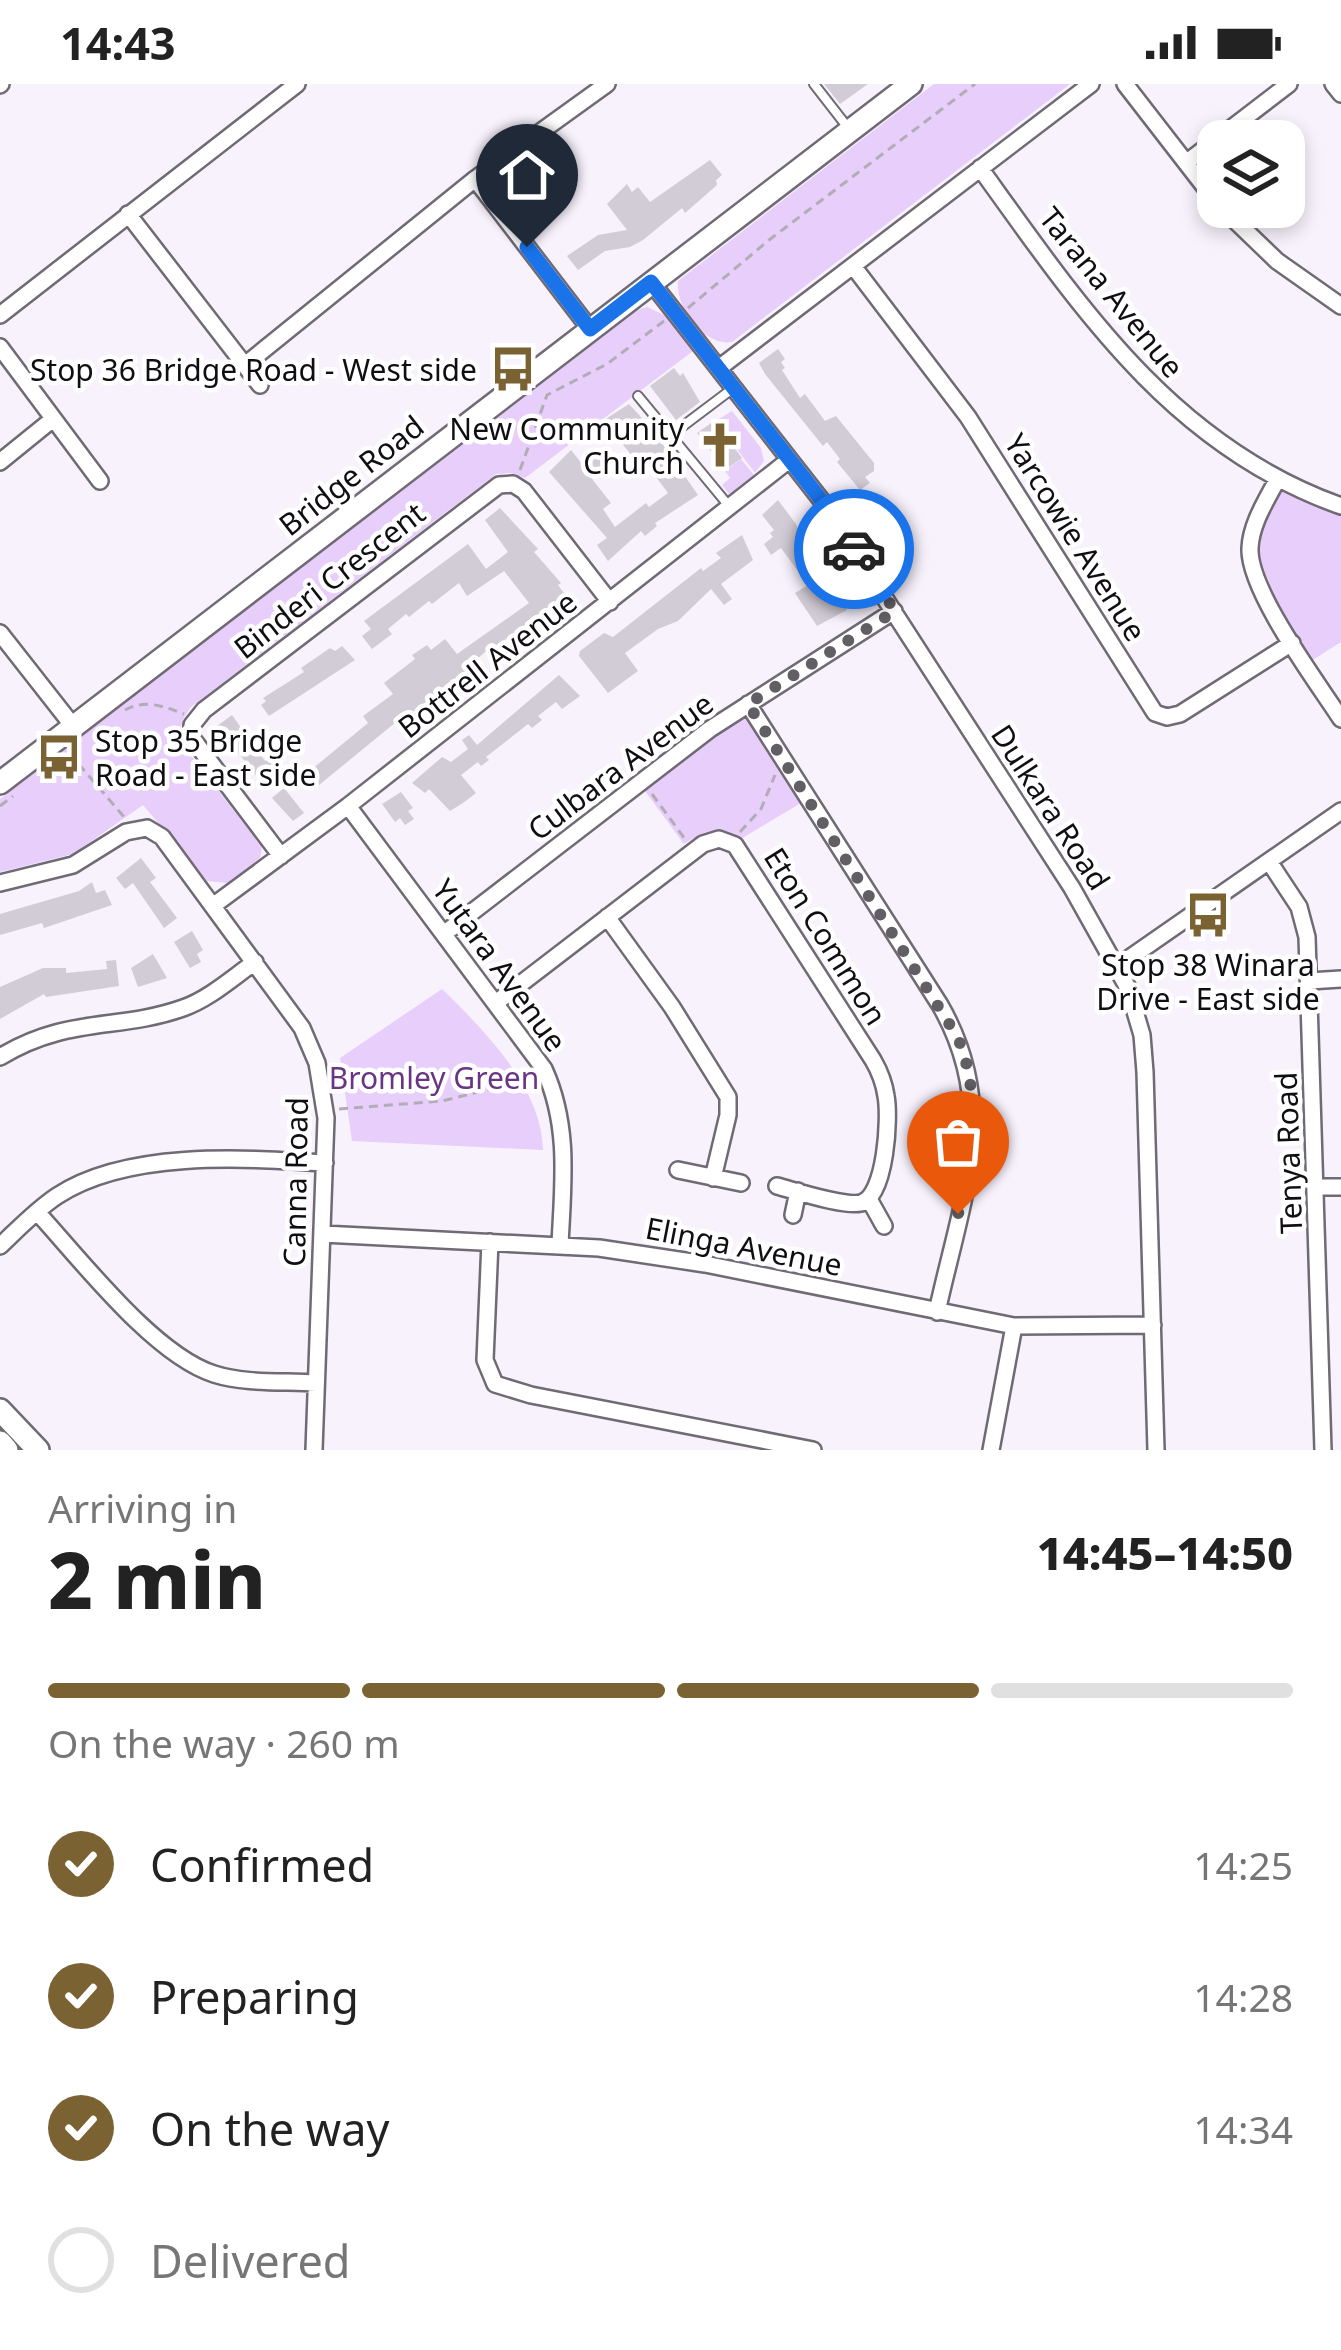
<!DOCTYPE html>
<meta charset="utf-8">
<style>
:root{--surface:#fff;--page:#f2f2f2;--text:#222;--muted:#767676;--line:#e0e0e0;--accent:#7b6233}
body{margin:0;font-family:"Noto Sans",sans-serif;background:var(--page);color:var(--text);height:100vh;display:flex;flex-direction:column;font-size:45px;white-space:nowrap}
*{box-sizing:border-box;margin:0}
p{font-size:39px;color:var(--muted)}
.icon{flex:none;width:66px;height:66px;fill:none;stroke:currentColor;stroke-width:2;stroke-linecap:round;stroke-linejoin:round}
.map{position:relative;height:1366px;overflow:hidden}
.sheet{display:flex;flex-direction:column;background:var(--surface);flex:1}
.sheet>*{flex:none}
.tools{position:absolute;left:1197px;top:36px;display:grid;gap:24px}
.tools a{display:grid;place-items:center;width:108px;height:108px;border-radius:24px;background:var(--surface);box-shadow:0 6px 18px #0003;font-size:60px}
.pin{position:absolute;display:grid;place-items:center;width:102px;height:102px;color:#fff;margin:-123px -51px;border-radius:50% 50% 50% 0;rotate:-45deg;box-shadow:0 0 12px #0007}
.pin .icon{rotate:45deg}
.courier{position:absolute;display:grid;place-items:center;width:120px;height:120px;margin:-60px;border:9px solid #1a73e8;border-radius:50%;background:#fff;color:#222;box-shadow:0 3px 15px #0007}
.overview em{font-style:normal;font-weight:800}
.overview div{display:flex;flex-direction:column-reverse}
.overview{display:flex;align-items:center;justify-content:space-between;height:204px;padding:0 48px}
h1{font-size:78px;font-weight:800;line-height:90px}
.bar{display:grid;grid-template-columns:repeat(4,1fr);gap:18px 12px;align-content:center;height:144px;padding:0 48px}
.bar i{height:15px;border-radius:9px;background:var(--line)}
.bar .active{background:var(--accent)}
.bar p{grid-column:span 4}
ol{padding:0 48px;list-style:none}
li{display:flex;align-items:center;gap:36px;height:132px}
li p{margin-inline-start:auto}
li .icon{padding:12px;border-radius:50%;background:var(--accent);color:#fff;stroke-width:4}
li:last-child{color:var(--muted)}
li i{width:66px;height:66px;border:6px solid var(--line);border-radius:50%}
.status{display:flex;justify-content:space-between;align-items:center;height:84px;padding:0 60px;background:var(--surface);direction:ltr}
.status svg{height:33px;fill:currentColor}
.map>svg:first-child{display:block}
</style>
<div class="status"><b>14:43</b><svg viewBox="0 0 49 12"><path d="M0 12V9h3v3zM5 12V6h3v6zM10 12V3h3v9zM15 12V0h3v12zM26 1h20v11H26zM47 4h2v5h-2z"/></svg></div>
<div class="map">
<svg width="1341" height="1366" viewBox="0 0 1341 1366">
<rect width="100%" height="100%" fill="#f8f2fd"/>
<path fill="#e8cefa" d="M934,0H1070L732,258C705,263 675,223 678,197Z
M647,223L664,231L693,267L525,394L510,389L496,390L191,623C181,636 179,644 182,660L262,763L260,774L228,799L207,797L143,721L73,770L0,788V715L637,226Z
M732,327L761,364L764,377L755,389L716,337Z
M741,375L754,391L729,410L722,401L730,394L725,387Z
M1287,406L1341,429V558L1311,577L1255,483L1257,446L1274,411Z
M740,633L750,637L801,719L739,756C718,741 704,747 684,760L642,703L730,636Z
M442,905C484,946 542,1004 543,1066L352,1057L340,974Z"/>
<path fill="#d2ccd6" d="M824,0H868L840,20Z
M710,76L722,91L716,96L717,101L685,129L682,124L643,156L630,163L605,167L578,186L567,172L598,151L627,146L607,120L627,100L632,108L638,103L650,118Z
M778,265L785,275L781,278L785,284L782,286L800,314L805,310L825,337L836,332L874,379V387L865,393L870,399L860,406L837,378L840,375L827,358L823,362L765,290L759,279Z
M674,284L680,292L683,289L700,318L676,336L650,302Z
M629,320L652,345L698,411L655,439L657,442L645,452L641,447L608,477L597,461L607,454L549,388L571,366L583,381L601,368L608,377L589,391L611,419L603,425L615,443L646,419L649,423L668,409L650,385L645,389L604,336Z
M714,337L742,374L725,386L697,349Z
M778,416L796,440L815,481L845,514L842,519L847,526L817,542L795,509L808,501L781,464L771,471L764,460L773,453L770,449L774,446L762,431Z
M500,424L538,465L534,468L561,499L558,501L569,516L485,568L468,583L466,593L457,601L412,635L407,629L313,706L306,690L368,639L363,632L393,610L384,599L415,575L412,571L427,561L431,566L445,555L457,570L529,519L504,487L467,512L459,499L432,520L429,517L409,533L406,530L388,545L392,550L372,565L362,552L371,545L364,537L468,460L486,485L508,468L485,436Z
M742,451L753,476L721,500L732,515L724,521L711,505L678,537L658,545L625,569L638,587L608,609L579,572L580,567L604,549L613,553L701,484L703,487L721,474L716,469Z
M342,562L355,576L269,632L261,621L266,617L263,614L304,588L301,584L330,564L335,567Z
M559,591L580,612L562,625L556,618L538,632L542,636L532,644L528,640L486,673L489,676L481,682L478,678L461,691L476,709L463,719L450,727L429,705L425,709L412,699L442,673L451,678L468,665L462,656L469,651L477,661Z
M232,631L265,677L269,674L275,682L259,695L217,642Z
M284,704L304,729L293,737L272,714Z
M401,708L413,724L408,727L414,735L405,741L400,734L395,738L382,720Z
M141,774L156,794L150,798L177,834L164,844L133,799L125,805L116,794Z
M92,798L96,809L105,806L112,821L44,844L42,839L0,851V830L79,807Z
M192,847L203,866L197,870L201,878L190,884L174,858Z
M153,870L167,894L138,903L131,884Z
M116,876L119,902L46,913L44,910L0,935V903L43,884H66V889L107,885L106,877Z"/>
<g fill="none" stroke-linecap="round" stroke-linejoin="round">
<g stroke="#6f6a73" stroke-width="12">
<path id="service" d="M814,0L849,45
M638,312L729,422
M671,351L732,305"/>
</g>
<g stroke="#6f6a73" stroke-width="20">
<path id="minor" d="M1125,0L1218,120
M1333,0L1341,10
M0,1L1,0
M1186,79L1289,0
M980,84C1080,223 1172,362 1341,422
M475,95L590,245
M1221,123L1277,177L1341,222
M128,130L260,301
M853,182L968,333L1155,629L1167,633L1180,630L1292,559
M651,198L822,417L1072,804L1128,904L1142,951L1145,988L1156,1366
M0,231L297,0
M0,263L100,397
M245,281L475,95L607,0
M719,284L1091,0
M0,378L53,335
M1277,396C1266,417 1251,440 1250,464C1248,506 1317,598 1341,635
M0,549L73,642
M748,620L940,921C1001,1027 961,1117 937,1228
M348,722L544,985C570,1042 563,1099 560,1160
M281,772L192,654V641L204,626L499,401L513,400L524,407L610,518
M1270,779L1299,823L1307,853L1323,1366
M0,799L73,781L126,748L147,744L162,753L302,944L317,979L326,1034L314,1366
M214,821L348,722L789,376
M607,833L672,923L728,1013V1031L713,1094
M445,849L710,645L894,527
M1118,882L1341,727
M1309,897L1341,895
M497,918L703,760L719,755L735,761L873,976C880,988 884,998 886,1012C890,1033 886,1112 861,1119C844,1123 796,1107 777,1102
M0,973C67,932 118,947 183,924C209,915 232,894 255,878
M678,1086L741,1099
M1316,1103H1341
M869,1115L884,1142
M37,1128C81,1176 154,1271 214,1290C245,1300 283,1297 316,1299
M793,1131L798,1107
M323,1150L599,1164L705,1180L1014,1242L1153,1241
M490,1158L485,1276L495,1300L531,1311L813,1366
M0,1162C18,1145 36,1126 57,1112C127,1066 244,1074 325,1079
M991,1366L1014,1242"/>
</g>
<g stroke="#6f6a73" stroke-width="26">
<path id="secondary" d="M0,699L911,0
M0,1326L38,1366
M0,1358L7,1366"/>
</g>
<path stroke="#b1acb5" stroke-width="3" stroke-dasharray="9 6" stroke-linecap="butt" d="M688,224L769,156L975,0
M520,386L547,311L607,280L664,237
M125,626C145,615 163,622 184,630
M66,673L76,677L125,734
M652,710L685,755
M0,722L13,712
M740,748L761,725L775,691
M339,1025L442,1017L531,995"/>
<use href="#service" stroke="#fff" stroke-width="8"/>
<use href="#minor" stroke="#fff" stroke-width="15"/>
<use href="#secondary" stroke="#fff" stroke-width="21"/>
</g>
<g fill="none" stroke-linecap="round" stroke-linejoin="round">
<path stroke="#615e64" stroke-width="12" stroke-dasharray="0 21.6" d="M854,465L895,527L748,620L958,954C982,1014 972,1069 958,1130"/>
<path stroke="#1a73e8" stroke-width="15" d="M527,163L590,245L651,198L822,417L854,465"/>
</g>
<defs>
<g id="bus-bare" transform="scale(3.6)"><path d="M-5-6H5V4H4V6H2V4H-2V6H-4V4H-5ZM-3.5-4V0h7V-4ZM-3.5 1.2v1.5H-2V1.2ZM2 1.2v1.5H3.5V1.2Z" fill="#7b6233" stroke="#fff" stroke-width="2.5" paint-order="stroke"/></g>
<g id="church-bare" transform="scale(3.6)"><path d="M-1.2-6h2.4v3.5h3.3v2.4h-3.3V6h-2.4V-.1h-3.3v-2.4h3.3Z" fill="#7b6233" stroke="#fff" stroke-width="2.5" paint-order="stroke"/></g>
</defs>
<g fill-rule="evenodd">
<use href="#bus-bare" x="513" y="285"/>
<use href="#church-bare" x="720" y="361"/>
<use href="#bus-bare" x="59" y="673"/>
<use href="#bus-bare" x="1208" y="831"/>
</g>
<g text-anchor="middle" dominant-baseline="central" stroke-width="9" stroke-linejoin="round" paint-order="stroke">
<g font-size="30" fill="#100e12" stroke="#fff">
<text transform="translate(1112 208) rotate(51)">Tarana Avenue</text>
<text transform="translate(351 391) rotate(-38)">Bridge Road</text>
<text transform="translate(1076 453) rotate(58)">Yarcowie Avenue</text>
<text transform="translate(329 496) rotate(-38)">Binderi Crescent</text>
<text transform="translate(487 580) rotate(-38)">Bottrell Avenue</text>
<text transform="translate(620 682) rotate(-37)">Culbara Avenue</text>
<text transform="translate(1051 723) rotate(57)">Dulkara Road</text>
<text transform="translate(826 852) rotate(58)">Eton Common</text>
<text transform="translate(500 881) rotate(54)">Yutara Avenue</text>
<text transform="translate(1288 1069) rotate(-92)">Tenya Road</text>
<text transform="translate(295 1098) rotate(-89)">Canna Road</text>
<text transform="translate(744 1162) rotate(11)">Elinga Avenue</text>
</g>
<g font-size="30" fill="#100e12" stroke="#fff" text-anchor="end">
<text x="477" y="285">Stop 36 Bridge Road - West side</text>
<text x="684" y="344">New Community<tspan x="684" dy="34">Church</tspan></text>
<text x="95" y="656" text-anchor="start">Stop 35 Bridge<tspan x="95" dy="34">Road - East side</tspan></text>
<text x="1208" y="880" text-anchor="middle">Stop 38 Winara<tspan x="1208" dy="34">Drive - East side</tspan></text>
</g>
<g font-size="30" fill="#683585" stroke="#fff">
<text x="434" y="993">Bromley Green</text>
</g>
</g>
</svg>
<div class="tools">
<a><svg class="icon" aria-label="layers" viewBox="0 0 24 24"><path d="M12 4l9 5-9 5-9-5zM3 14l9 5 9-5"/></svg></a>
</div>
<div class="pin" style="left:958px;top:1130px;background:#ea580c"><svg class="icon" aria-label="bag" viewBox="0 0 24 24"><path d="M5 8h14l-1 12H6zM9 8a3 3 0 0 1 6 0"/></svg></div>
<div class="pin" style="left:527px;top:163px;background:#1f2937"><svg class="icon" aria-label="home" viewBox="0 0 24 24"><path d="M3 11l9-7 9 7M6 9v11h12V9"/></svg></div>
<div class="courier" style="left:854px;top:465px"><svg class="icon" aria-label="car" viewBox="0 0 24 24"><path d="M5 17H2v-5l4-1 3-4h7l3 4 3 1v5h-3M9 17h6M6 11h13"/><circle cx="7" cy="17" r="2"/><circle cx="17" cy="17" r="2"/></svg></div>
</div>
<section class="sheet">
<div class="overview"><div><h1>2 min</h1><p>Arriving in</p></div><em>14:45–14:50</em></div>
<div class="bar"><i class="active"></i><i class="active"></i><i class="active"></i><i></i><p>On the way · 260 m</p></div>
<ol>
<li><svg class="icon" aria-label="check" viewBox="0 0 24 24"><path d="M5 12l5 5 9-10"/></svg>Confirmed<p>14:25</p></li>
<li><svg class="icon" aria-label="check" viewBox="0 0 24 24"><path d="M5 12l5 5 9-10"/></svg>Preparing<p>14:28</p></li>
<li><svg class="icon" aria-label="check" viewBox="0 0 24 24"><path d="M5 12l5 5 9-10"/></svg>On the way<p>14:34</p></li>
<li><i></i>Delivered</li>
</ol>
</section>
